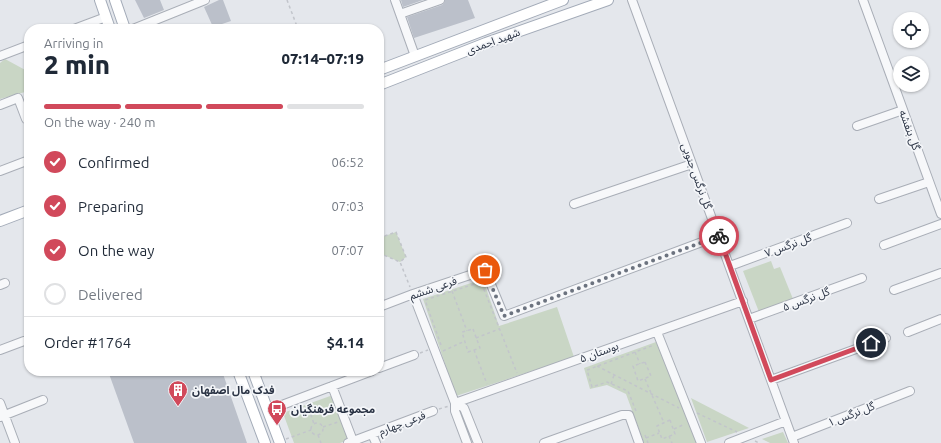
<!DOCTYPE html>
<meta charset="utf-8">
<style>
:root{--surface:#fff;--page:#f2f2f3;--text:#1f2937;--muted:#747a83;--line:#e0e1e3;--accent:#d1495b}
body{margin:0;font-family:Ubuntu,"Noto Sans Arabic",sans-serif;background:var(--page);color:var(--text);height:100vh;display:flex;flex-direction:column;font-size:15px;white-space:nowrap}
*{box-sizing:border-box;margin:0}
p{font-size:13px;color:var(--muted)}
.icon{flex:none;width:22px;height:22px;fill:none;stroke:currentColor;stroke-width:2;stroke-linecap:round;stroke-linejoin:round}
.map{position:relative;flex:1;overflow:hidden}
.drawer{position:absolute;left:24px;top:24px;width:360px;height:352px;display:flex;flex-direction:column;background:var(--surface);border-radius:16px;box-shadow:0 1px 3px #0004}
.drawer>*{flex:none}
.controls{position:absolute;left:893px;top:12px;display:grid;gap:8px}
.controls a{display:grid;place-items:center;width:36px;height:36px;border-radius:50%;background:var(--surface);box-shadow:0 1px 3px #0004;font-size:20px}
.pin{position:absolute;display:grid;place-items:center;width:34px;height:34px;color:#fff;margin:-17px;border:2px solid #fff;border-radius:50%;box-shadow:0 1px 4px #0007}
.courier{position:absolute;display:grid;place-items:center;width:40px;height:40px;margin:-20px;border:3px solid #d1495b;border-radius:50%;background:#fff;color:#222;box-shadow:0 1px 5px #0007}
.overview em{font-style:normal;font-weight:800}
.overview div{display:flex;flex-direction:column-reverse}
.overview{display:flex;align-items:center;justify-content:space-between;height:68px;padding:0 20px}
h1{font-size:26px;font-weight:800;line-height:30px}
.bar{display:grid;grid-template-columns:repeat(4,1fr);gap:6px 4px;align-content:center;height:48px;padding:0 20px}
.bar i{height:5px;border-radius:3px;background:var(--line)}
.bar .current{background:var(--accent)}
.bar p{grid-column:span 4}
.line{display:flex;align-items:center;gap:10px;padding:0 20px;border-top:1px solid var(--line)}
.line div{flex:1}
ol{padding:0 20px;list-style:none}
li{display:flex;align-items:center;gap:12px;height:44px}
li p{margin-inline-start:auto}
li .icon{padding:4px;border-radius:50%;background:var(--accent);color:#fff;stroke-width:4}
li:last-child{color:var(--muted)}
li i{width:22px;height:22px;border:2px solid var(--line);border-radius:50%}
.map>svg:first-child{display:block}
</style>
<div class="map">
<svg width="941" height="443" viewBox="0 0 941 443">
<rect width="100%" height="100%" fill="#e4e7ec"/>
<path fill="#c9d6c5" d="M5,59L29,72V79L25,92L0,99V63Z
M396,232L406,257L400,262L379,253V238Z
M771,261L774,269L780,267L793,299L759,312L743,271Z
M483,279L499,326L557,307L574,357L456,396L423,299Z
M656,342L697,443H644L626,394L607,385L590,389L584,368Z
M333,395L349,440L340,443H294L283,413Z
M691,398L749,428L707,442Z
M783,432L788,443H770L762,439Z"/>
<path fill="#bbc0ca" d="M135,0H160L164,10L144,18Z
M219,0H223L231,21L213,27L204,7Z
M401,0H423L403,7Z
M445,0H468L475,18L414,38L407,17L442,5L444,3Z
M108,371H222L247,443H134Z"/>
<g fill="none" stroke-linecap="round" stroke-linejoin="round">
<g stroke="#a9aeb7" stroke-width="10">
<path id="minor" d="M395,0L415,56
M632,0L794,443
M863,0L941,214
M400,14L440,0
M74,29L106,17
M133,29L205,0
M0,56L29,45
M0,105L18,98L26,119
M857,126L903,110
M0,171L29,160
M879,199L929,182
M574,204L692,164
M884,245L941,224
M730,266L847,223
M0,285L5,283
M894,290L941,273
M413,294L455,403V411L467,443
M379,307L413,294L485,270L504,316L718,236
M749,319L862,278
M657,332L701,443
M908,332L941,319
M0,350L24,341
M379,368L414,355
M771,380L886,338
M332,386L353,441
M0,403L15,443
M455,403L743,301
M455,403L464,408L478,443
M282,405L372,371
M0,417L43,400
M372,434L376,443
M792,437L910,391
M348,443L433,411
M544,443L622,415H629L639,443
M729,443L786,421"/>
</g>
<g stroke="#a3abb8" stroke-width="12">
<path id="major" d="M100,0L110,29
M115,0L125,29
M379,70L563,0
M379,85L486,43L608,0
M0,221L29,210
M238,371L265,443
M253,371L280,443"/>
</g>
<path stroke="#c2c5cb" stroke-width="1.5" stroke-dasharray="3 3" stroke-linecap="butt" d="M287,0L298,29
M379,238L396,232L406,257L400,262
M379,253L400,262L410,287
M452,291L467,331
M473,329L480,348L468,352L462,332Z
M476,338L499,329
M441,345L425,300L481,282L517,373
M474,350L487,384
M443,351L465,341
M635,352L640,364
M420,353L428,350
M645,362L651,376L638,381L633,366Z
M597,366L679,408
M645,379L664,423
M611,384L614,375
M307,403L314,424
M439,409L449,406
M636,411L628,391L607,382L592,387L587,370L654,345
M697,413L737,432
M670,420L675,434L662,439L657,426Z
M311 429a6 6 0 1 1 12 0a6 6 0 1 1-12 0Z
M323,427L338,422
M674,429L685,424
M318,435L321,443
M645,435L648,443
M669,436L672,443
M646,438L659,433
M286,439L311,430
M755,441L759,443"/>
<use href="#minor" stroke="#f7f8fa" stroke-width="8"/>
<use href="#major" stroke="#fff" stroke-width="10"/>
</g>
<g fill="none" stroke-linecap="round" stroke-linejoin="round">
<path stroke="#6c737f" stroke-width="4" stroke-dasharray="0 7.2" d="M485,270L504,316L719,236"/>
<path stroke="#d1495b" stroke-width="5" d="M719,236L771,380L871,343"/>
</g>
<defs>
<g id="building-pin" transform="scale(1)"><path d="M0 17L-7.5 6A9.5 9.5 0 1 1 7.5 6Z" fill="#d1495b" stroke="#f4f6f9"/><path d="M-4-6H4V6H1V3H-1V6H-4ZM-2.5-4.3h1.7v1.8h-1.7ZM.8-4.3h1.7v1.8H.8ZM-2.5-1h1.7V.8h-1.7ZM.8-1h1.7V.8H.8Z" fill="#fff"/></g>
<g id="bus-pin" transform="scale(1)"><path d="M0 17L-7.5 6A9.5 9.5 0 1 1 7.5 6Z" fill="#d1495b" stroke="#f4f6f9"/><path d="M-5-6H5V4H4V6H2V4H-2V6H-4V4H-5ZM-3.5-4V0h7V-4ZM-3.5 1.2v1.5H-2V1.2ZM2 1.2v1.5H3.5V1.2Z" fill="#fff"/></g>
</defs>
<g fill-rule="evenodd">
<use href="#building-pin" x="178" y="390"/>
<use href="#bus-pin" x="277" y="409"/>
</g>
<g text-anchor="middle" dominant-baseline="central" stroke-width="3.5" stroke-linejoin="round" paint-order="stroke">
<g font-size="11" fill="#2b3445" stroke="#f4f6f9">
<text transform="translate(493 41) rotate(-20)">شهید احمدی</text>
<text transform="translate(910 130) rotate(70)">گل بنفشه</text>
<text transform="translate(697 176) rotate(70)">گل نرگس جنوبی</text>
<text transform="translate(788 245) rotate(-20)">گل نرگس ۷</text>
<text transform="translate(433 288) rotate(-19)">فرعی ششم</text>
<text transform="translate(806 299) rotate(-20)">گل نرگس ۵</text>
<text transform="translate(599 352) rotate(-20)">بوستان ۵</text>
<text transform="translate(851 414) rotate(-21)">گل نرگس ۱</text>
<text transform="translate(402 423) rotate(-21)">فرعی چهارم</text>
</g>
<g font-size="11" font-weight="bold" fill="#2b3445" stroke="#f4f6f9" text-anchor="start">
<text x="192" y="390">فدک مال اصفهان</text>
<text x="291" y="409">مجموعه فرهنگیان</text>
</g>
</g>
</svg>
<div class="controls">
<a><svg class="icon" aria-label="locate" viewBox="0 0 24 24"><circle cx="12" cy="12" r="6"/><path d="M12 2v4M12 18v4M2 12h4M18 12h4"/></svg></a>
<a><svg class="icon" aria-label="layers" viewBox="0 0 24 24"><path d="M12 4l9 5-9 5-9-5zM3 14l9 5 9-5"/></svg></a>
</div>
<div class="pin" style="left:485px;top:270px;background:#ea580c"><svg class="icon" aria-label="bag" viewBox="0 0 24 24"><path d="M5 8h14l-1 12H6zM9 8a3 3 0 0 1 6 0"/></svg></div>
<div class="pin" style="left:871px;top:343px;background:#1f2937"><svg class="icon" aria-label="home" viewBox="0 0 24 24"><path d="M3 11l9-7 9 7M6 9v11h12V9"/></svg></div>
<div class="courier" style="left:719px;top:236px"><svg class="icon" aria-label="bike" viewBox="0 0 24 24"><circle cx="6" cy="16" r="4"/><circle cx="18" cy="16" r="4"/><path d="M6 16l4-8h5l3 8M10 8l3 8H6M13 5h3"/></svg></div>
<section class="drawer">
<div class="overview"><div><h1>2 min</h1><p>Arriving in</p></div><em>07:14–07:19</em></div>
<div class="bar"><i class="current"></i><i class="current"></i><i class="current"></i><i></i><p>On the way · 240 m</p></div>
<ol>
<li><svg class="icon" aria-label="check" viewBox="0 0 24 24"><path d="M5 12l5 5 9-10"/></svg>Confirmed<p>06:52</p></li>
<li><svg class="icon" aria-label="check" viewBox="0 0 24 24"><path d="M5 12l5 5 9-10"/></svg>Preparing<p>07:03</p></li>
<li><svg class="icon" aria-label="check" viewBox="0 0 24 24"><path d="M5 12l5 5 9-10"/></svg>On the way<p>07:07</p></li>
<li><i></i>Delivered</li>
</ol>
<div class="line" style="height:52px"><div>Order #1764</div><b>$4.14</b></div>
</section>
</div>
